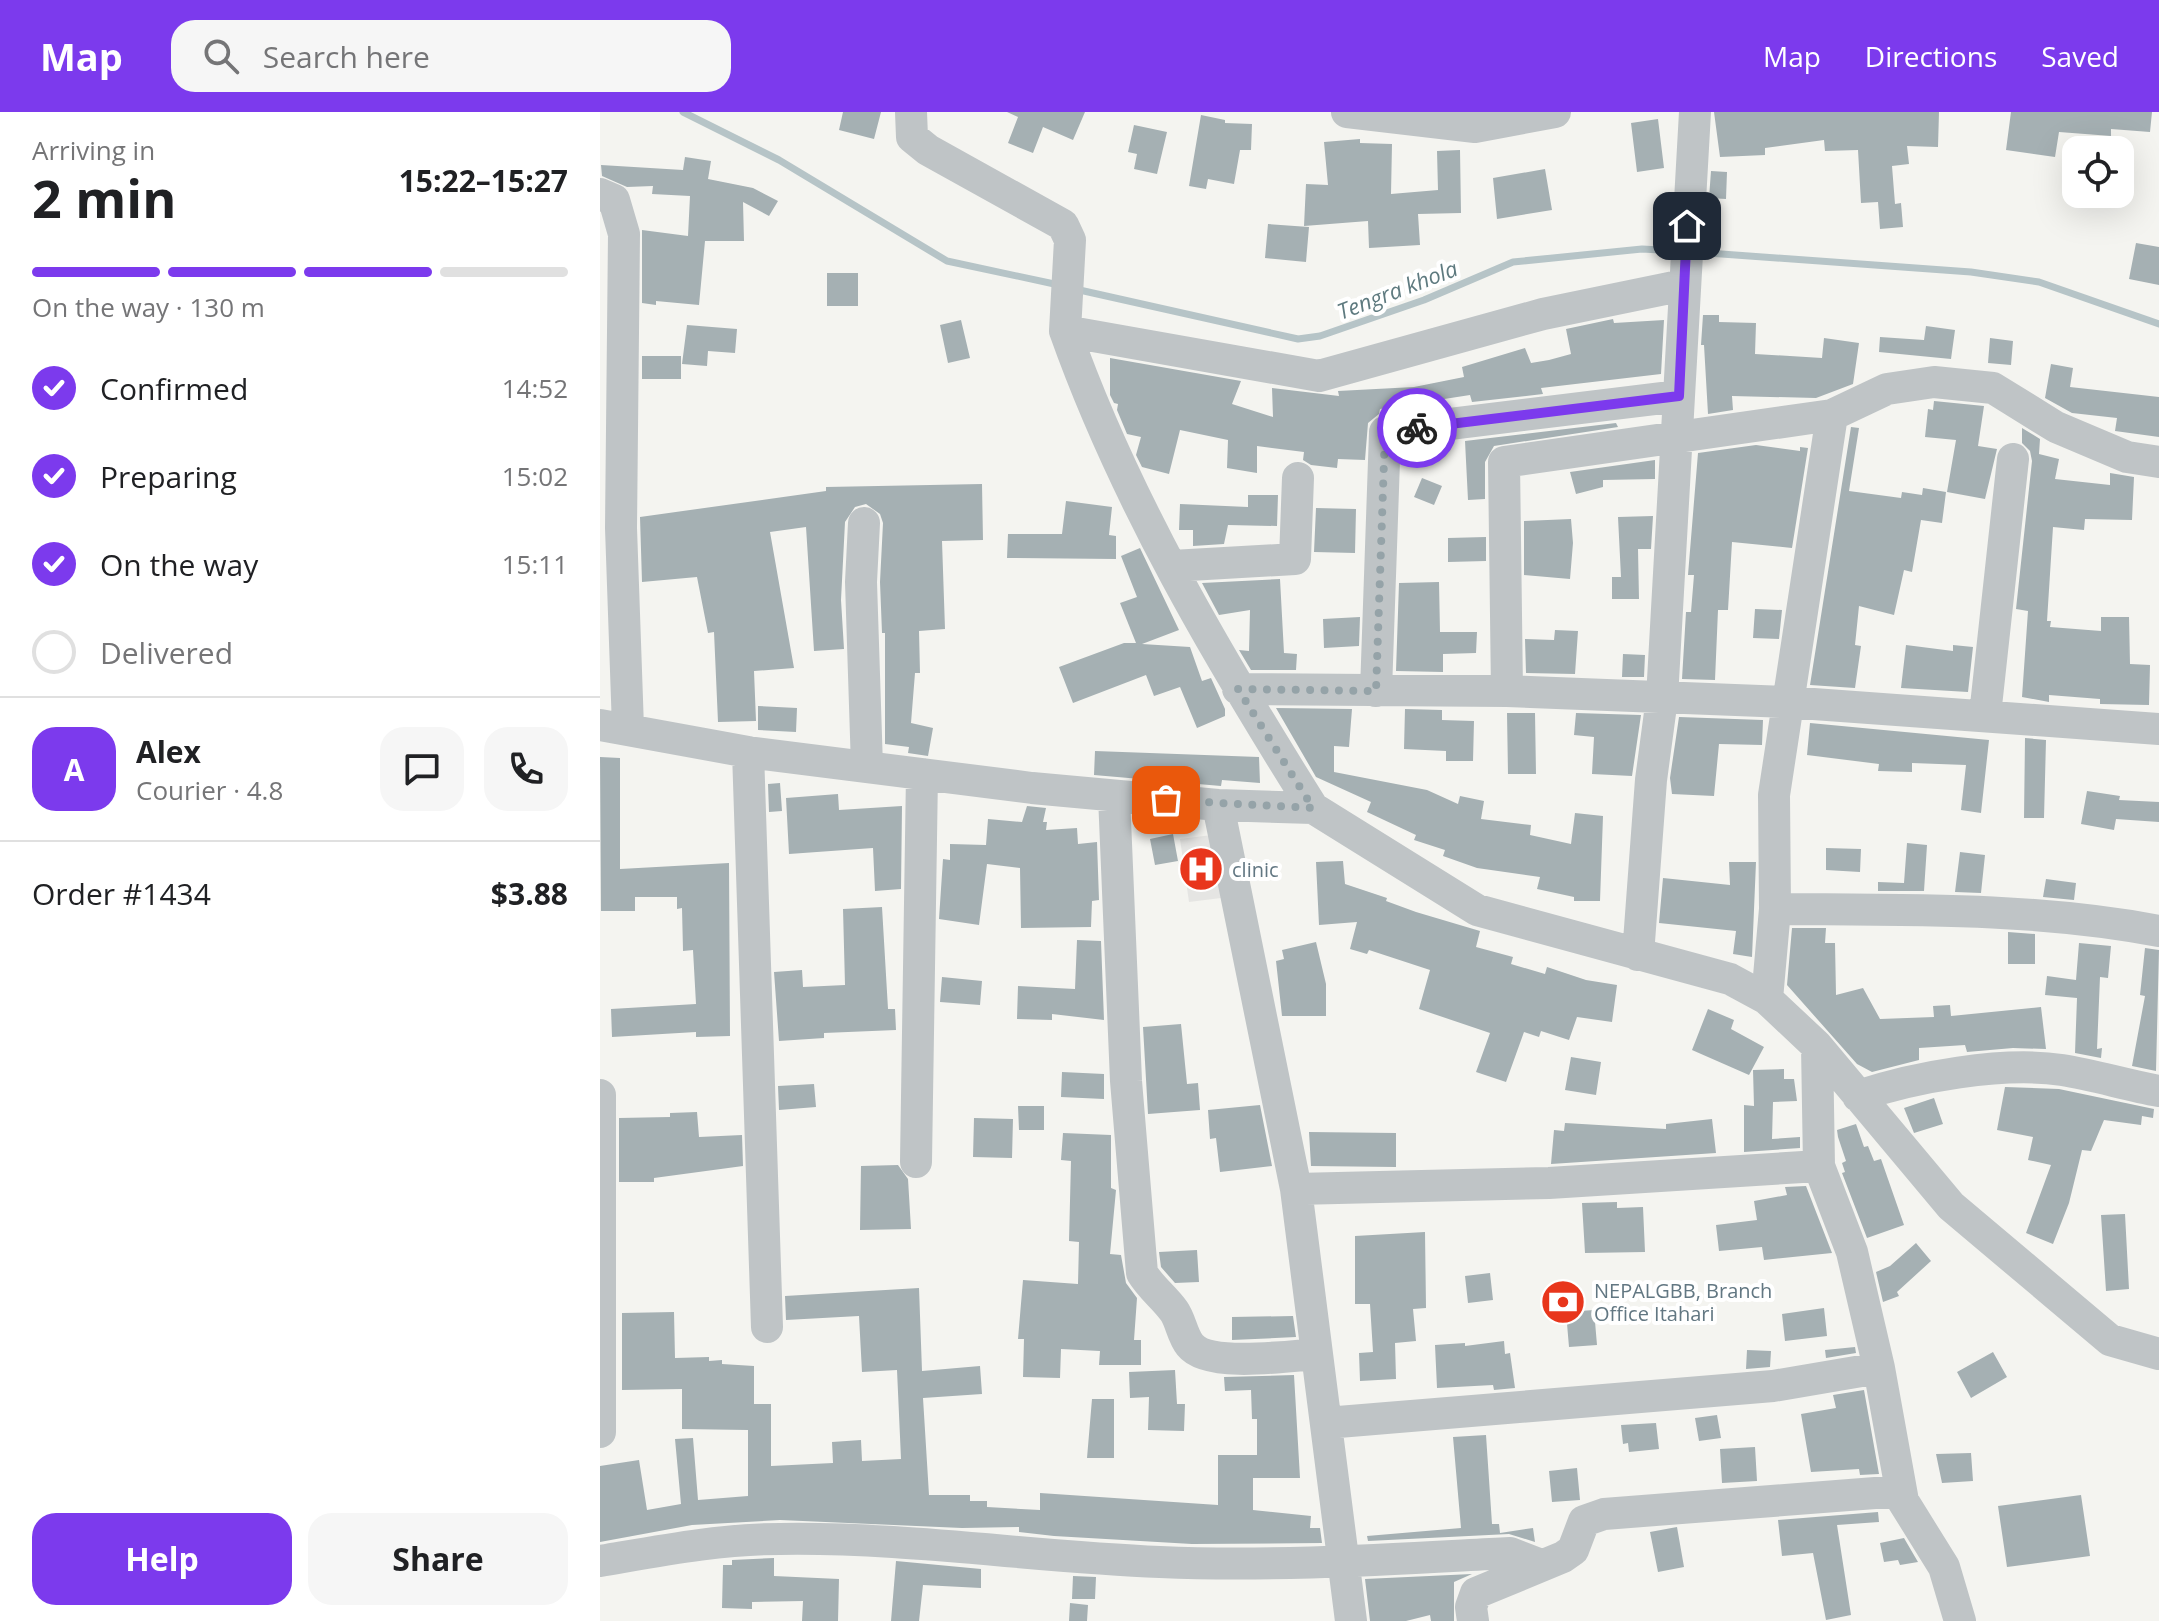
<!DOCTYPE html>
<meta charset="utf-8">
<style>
:root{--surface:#fff;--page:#f6f6f6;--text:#202124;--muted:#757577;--line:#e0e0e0;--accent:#7c3aed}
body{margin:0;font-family:"Open Sans",sans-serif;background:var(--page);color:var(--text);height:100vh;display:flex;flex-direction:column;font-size:30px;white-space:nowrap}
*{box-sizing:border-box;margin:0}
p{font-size:26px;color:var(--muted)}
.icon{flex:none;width:44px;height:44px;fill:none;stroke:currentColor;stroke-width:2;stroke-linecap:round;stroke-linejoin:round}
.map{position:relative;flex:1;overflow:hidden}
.drawer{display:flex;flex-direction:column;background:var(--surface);width:600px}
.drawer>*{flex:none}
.fabs{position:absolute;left:1462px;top:24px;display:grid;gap:16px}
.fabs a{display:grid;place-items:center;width:72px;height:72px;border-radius:16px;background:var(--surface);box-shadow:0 8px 32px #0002;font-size:40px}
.pin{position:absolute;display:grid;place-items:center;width:68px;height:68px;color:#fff;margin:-34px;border-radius:16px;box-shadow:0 4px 12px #0006}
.courier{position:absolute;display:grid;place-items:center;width:80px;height:80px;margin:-40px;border:6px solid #7c3aed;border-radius:50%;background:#fff;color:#222;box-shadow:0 2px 10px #0007}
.head em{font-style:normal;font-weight:700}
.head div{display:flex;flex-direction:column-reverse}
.head{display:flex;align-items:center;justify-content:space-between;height:136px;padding:0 32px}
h1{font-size:52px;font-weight:700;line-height:60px}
.bar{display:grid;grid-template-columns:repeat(4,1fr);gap:12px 8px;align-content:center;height:96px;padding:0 32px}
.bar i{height:10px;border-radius:6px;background:var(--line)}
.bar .on{background:var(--accent)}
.bar p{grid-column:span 4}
.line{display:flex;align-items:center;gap:20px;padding:0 32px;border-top:2px solid var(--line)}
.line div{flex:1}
.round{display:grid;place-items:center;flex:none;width:84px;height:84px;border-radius:24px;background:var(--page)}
ol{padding:0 32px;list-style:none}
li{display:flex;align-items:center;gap:24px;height:88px}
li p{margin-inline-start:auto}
li .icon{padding:8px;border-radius:50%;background:var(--accent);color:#fff;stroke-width:4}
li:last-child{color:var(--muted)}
li i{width:44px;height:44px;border:4px solid var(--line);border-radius:50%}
.primary-button{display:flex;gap:16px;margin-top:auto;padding:16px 32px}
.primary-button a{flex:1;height:92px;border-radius:24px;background:var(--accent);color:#fff;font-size:32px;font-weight:700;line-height:92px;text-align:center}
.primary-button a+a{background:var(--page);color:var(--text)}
header{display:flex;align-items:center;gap:48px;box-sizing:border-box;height:112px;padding:0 40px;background:var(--accent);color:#fff}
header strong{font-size:38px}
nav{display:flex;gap:44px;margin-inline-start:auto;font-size:28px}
.search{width:560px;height:72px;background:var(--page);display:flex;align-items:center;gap:20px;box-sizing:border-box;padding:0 28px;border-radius:24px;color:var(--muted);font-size:30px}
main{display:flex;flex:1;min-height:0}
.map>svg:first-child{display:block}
</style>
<header>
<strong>Map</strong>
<div class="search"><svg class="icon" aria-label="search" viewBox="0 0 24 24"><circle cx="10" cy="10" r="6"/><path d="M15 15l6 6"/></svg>Search here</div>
<nav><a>Map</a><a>Directions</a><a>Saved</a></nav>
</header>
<main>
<section class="drawer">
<div class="head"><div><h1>2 min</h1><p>Arriving in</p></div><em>15:22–15:27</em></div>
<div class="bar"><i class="on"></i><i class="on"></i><i class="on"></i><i></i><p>On the way · 130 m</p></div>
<ol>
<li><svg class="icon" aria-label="check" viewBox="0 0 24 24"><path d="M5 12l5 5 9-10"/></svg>Confirmed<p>14:52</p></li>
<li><svg class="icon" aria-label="check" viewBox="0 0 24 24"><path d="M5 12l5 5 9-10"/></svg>Preparing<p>15:02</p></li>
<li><svg class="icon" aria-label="check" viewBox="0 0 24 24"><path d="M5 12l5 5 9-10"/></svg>On the way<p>15:11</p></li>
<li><i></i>Delivered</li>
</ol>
<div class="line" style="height:144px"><b class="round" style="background:var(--accent);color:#fff">A</b><div><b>Alex</b><p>Courier · 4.8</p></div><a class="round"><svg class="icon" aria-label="chat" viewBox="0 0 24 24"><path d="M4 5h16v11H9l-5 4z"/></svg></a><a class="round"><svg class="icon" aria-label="phone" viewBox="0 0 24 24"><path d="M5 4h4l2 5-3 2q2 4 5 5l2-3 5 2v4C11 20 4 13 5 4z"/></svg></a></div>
<div class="line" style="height:104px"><div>Order #1434</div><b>$3.88</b></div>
<div class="primary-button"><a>Help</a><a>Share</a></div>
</section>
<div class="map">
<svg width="1559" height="1509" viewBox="0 0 1559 1509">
<rect width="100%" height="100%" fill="#f4f4f0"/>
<path fill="#e5e5e3" d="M612,723L621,786L589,790L580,727Z"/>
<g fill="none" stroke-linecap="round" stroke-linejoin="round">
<path stroke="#b6c4c7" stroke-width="7" d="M83,0L179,48L347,149L459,173
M1094,140L1371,160L1439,170L1559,212
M475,177L698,227L720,224L824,188L913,150L1042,137L1078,139"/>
</g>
<path fill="#a5b0b3" d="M243,0H281L274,27L239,18Z
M407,0H485L473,28L443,15L433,41L408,31L418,5Z
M1114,0H1339L1338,35L1307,34L1309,52L1292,54L1295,92L1301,91L1303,115L1280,117L1278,90L1261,91L1258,38L1225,39L1224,28L1165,36V43L1120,45Z
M1411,0H1552L1550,20L1511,17V24L1459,20L1455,45L1406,38Z
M601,3L625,8V11L652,12L651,38H640L634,72L608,67L606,77L589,74Z
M1058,7L1064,56L1037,60L1031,11Z
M534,13L567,20L557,62L534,57L537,42L528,40Z
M760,27V31L792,32L791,82L838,78L837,39L860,38L861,101L818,102L820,133L769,136L768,109L704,114L706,72L728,73L724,30Z
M85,45L111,49L108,67L153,76L178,89L169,104L143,90L144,129H105L99,193L56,189V193L42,191V118L88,124L90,84L52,82L53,74L27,75L2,64L1,53L83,58Z
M945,57L952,98L897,107L893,66Z
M1111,59L1127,60L1126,87L1109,86Z
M668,112L709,115L706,150L665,146Z
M1536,131L1559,135V173L1529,167Z
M227,161H258V194H227Z
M1103,203H1119V210L1156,211L1155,242L1222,246L1224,226L1259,231L1253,272L1216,286L1132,284L1133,298L1108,302L1104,233H1101Z
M1013,207L1014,211L1064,208L1061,262L941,276L943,282L872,290L870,283L780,297L779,302L768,311L765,348L738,347L737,356L711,353L703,348L704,340L657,334V361L627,356L628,328L580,318L569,362L542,355L536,343L541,325L527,322L517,298L518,292L514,291L510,283V246L641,269L632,292L673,305L672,276L739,284L738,279L814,275L864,265L862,255L925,236L931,251L949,248L971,242L966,217Z
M361,208L370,246L348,251L340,213Z
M87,213L137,217L135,241L108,239L107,254L82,252Z
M1326,214L1355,218L1351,247L1279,240L1280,225L1324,228Z
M1390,226L1413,229L1411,253L1388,251Z
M42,244H81V267H42Z
M1451,252L1473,256L1470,275L1559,285V325L1515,319L1517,306L1472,301L1445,286Z
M1334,289L1384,294L1378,334L1397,337L1385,387L1347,380L1356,328L1325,325L1328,297L1333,298Z
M1016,311L1018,315L894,334L885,350V387L868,388L865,329Z
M1251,315L1259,316L1249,379L1301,386L1302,380L1322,383L1323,376L1346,380L1342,411L1321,408L1312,460L1304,458L1294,503L1259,494L1255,533L1261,534L1255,576L1210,573Z
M1422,316L1440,327L1439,342L1459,347L1455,367L1510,373V361L1534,365L1532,408L1485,407L1484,418L1453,415L1447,509H1451L1450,515L1501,519V505H1529L1530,552L1550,553L1549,593L1500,592V587L1449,583V590L1422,585L1428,499L1416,497L1432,349L1430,339L1422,331Z
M1156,333L1200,339V335L1208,336L1192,436L1132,430L1128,498H1118L1115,568L1082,567L1086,500H1091L1094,463H1088L1098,341Z
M1055,348V367L1003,368V375L976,382L970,360Z
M822,366L842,374L834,393L814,385Z
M382,372L383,428L342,429L345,517L319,519L320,561H315L311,611L333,616L328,644L308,641L309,635L285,632V521H282L280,470L283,411L280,402L266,392L255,395L245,410L241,488L244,537L214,539L206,415L170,420L194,556L154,559L156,609L118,610L114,520L108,521L97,465L42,470L40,405L226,379V375Z
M648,383H678L677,414L628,413L624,432L593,434V418H579L580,392L648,395Z
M466,389L512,395L509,423L516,424V447L407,446L408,422H462Z
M716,396L756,397L755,441L714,440Z
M1053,404L1051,437H1038L1039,487H1012V465H1021L1018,405Z
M971,407L973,431L970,467L924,463V409Z
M886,425V449L848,450V426Z
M540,436L579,518L542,532L590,535L602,569L611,566L625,597V604L597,616L580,575L554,584L546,563L473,591L459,555L524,531H536L520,491L537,485L521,444Z
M680,467L684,541L697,542L696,558H651L639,538L649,539L650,498L619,503L602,471Z
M839,470L840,520H877L876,541L843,542V560L796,559L799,471Z
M1155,497L1182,498L1179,527L1153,526Z
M760,505L759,534L724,536L723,507Z
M955,518L978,519L975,562L926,561L925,527L954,528Z
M1306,533L1353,539V533L1373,535L1368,580L1301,576Z
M1023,542L1045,543L1044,565H1022Z
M158,594L197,596L196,620L158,618Z
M676,596L752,597L749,635L734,634V660L827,678L858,692L860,684L884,689L881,707L931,713L930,723L971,732L975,701L1003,704L1000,789H974V785L937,777L940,765L877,756L843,744L845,738L814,728L816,723L767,700L771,690L716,665Z
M805,597L842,598V608L874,609L873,649H846V639L804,637Z
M907,601H935L936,662H908Z
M976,601L1041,603L1032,664L992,662L994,625L974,623Z
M1079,605L1163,608L1162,633L1119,632L1114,684L1072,682L1070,666Z
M1210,611L1389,628L1381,701L1361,698L1366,653L1312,651V660L1278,659L1279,652L1207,643Z
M1425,626L1446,628L1444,706H1424Z
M495,639L659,645L660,671L622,668L621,674L494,663Z
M0,645L20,646V757L129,751L130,924L96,925V920L12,925L11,897L96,892L93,838L83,839L82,796L77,797V785H35V799H1Z
M180,671L182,699L169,700L168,672Z
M1487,679L1520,684L1519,688L1559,690V710L1516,707L1514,718L1481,712Z
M238,682L239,698L302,694L301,777L275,779L273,736L189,742L186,686Z
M427,694L446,696L443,710H447L446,718L477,716L478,732L497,730L499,788L492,789L491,815L421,816L420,756L387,752L379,813L339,807L343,747L350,748V732L386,733L388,707L422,710Z
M573,722L578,749L555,753L550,727Z
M1307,731L1327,733L1324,779H1278V770L1304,771Z
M1226,736L1261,737L1260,760L1226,758Z
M1360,740L1385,743L1381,781L1355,780Z
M743,749L745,772L787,786L786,789L816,800L880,819L876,835L913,845L911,852L945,862L947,855L986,868L1017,873L1012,910L977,905L969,928L941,919L939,925L924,920L906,970L876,960L890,921L819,897L830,858L769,838L767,842L750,837L757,810L719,813L716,750Z
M1129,750H1156L1152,845L1133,842L1136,819L1059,811L1063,766L1130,773Z
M1446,767L1476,771L1474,788L1443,785Z
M282,795L288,897H295L296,918L224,921V926L179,929L174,860L202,858L203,875L245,873L243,797Z
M1192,816H1226L1225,831H1235L1236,883L1263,876L1280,907L1334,905L1333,894L1350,893L1351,904L1441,895L1446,937L1413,936L1367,940L1365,933L1319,936V948L1272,960L1257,952L1187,873Z
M1408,820L1435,822V852H1408Z
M477,828L501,829L504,908L452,902V908L417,907L418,874L475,877Z
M716,830L726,872V904H682L676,849L684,847L682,838Z
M1479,831L1511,834L1508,866L1500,865L1497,937L1502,936L1501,946L1475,941L1477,886L1445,883L1447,864L1476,868Z
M1545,836L1559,838L1556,959L1532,954L1545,884L1540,883Z
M342,865L382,869L380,893L340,890Z
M1108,897L1134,908L1131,917L1164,935L1149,963L1092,938Z
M581,912L587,972L598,971L600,998L548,1002L543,915Z
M971,945L1001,950L996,983L965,978Z
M1184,957V967H1194L1197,989L1173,990L1172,1027L1200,1025V1036L1144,1040V993L1154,994L1153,958Z
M462,960L504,962V987L461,985Z
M214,972L216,995L179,998L178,974Z
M1405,975L1459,977L1554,997L1553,1006L1542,1004L1541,1013L1504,1008L1491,1039L1482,1038L1469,1091L1453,1132L1426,1121L1451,1053L1428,1048L1433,1025L1397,1018Z
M1334,986L1343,1012L1314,1021L1304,996Z
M660,993L672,1054L620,1060L616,1026L610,1027L608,998Z
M418,994H444V1018H419Z
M97,1000L99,1025L142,1023L143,1054L54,1066V1070H19V1006L70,1005V1001Z
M374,1006L413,1007L412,1046L373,1045Z
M1112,1007L1116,1041L951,1052L954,1018L964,1019L965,1011L1066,1017V1012Z
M1256,1012L1264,1035L1268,1034L1274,1049L1281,1047L1304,1113L1267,1126L1242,1061L1245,1060L1242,1051L1246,1049L1238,1025L1237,1018Z
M709,1020L796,1021V1055L711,1054Z
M463,1021L511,1023V1076L516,1078L510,1142L521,1143L526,1171L537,1186L534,1228H541V1253H499L500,1239L461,1237L460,1266L423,1265L424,1227H418L423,1168L478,1172L479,1130L469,1129L471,1049L461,1048Z
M298,1053L308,1067L311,1117L260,1118L261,1054Z
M1206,1074L1232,1141L1164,1148L1162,1135L1119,1139L1116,1113L1157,1108L1154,1089L1187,1083L1185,1075Z
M1017,1090V1096L1043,1095L1045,1140L985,1141L982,1091Z
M1525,1102L1529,1177L1506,1179L1501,1103Z
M825,1120L826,1196L813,1197L816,1229L795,1231L796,1267L760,1269L759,1241L773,1240L770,1192H755V1124Z
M1316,1131L1331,1149L1297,1180L1299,1184L1283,1190L1276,1160L1290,1154Z
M597,1138L599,1170L575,1171L561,1155L559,1140Z
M890,1161L893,1188L868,1191L865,1164Z
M319,1176L322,1259L380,1254L382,1282L323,1286L329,1383H370V1389H387V1395L440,1398V1381L618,1393V1343H657V1307H652L651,1278L625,1279L624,1265L694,1263L700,1366H653V1398L711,1404L710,1416H720L722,1431L592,1432L454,1424L419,1420V1415L362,1416L180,1408L92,1413L0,1430V1354L39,1348L47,1398L81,1392L75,1327L93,1326L98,1388L148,1384V1318L82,1317V1277L22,1278V1201L74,1200L75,1246L109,1245V1249L122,1248V1252L154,1254V1292H171V1354L233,1351L232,1330L261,1328L262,1349L301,1347L297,1258L262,1260L259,1204L186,1208L185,1184Z
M1224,1196L1227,1224L1185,1229L1182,1202Z
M994,1198L997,1233L969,1235L966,1200Z
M693,1204L696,1225L632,1228V1205Z
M904,1229L905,1242L910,1241L915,1276L894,1278L893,1273L837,1276L835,1233L865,1231V1234Z
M1255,1235L1256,1241L1226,1246L1225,1238Z
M1147,1238L1171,1239L1170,1255L1146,1257Z
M1393,1240L1407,1265L1371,1286L1357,1260Z
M575,1258L577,1292H585L584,1319L548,1318L549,1285L530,1286L529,1260Z
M1264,1278L1279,1362L1260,1363L1259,1357L1211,1360L1201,1302L1236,1296L1233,1283Z
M492,1287H514V1346H487Z
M1117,1303L1121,1326L1099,1329L1095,1306Z
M1056,1311L1059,1337L1029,1340L1028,1331L1023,1332L1021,1313Z
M886,1323L892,1412H899L900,1421L933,1416L935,1430L909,1422L768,1429L767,1424L861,1416L853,1325Z
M1155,1335L1157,1369L1122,1371L1120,1337Z
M1371,1341L1373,1369L1342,1371L1336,1342Z
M977,1356L980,1388L952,1390L949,1359Z
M1481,1383L1490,1444L1407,1455L1398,1394Z
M1278,1400L1279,1410L1237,1413L1251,1503L1226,1508L1213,1441L1182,1444L1178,1408Z
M1077,1415L1084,1455L1058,1460L1050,1420Z
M1304,1426L1318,1450L1300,1453L1298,1448L1284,1450L1280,1431Z
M174,1446V1464L239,1467L238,1509H202L203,1489L152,1490V1497L122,1496L123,1453H132V1448Z
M296,1449L381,1457V1476L323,1473L319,1509H291Z
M872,1462L854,1470V1509H831L830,1503L806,1509H770L765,1467Z
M473,1464L496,1465L495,1487H472Z
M470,1491L488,1493L487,1509H469Z"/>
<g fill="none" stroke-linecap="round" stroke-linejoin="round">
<path stroke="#bfc4c6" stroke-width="32" d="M311,0L312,25L328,38L463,113L470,128L465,219
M747,0L875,15L955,0
M0,82L14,88L24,122L21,416L28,616
M264,411L261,470L267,655
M572,454L695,447L698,366
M638,577L907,579L1186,590L1559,617
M776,579L785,320L1079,284
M907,579L904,350L1232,303L1287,277L1334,270L1393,276L1456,315L1527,345L1559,350
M1385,603L1413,347
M0,613L148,640L432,676L618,693L713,696L877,798L1130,867L1167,887L1217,934L1351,1094L1510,1228L1559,1242
M148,640L167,1215
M514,684L526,969L542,1161C551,1176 564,1185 574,1199C581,1209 582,1223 590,1233C608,1256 689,1244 717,1242
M618,693L696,1077L751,1509
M713,696C618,545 525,388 465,219L719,264L943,202L1084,173
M1175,797C1303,798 1433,795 1559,819
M1038,843L1051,668L1062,586L1095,0
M1167,887L1175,797L1174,683L1232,303
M1217,934L1219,1054L1252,1140L1279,1256L1303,1389L1344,1455L1360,1509
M0,983V1320
M1258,984C1314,965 1403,949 1462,958C1494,963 1526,973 1559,979
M316,1050L322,662
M696,1077L949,1071L1219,1054
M726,1311L1173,1274L1279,1256
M0,1449C59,1439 120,1427 180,1427C307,1425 433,1445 560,1450C677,1455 793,1447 910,1441L941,1453
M873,1509L871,1495L876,1481L963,1445L973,1438L984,1409L1004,1402L1301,1379"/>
</g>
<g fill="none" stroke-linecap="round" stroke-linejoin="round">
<path stroke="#95a3a8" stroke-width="8" stroke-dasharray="0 14.4" d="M566,688L713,696L638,577L776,579L785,320L817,316"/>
<path stroke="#7c3aed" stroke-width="10" d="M817,316L1079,284L1087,114"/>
</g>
<defs>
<g id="hospital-disc" transform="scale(2.3)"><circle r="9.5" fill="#e8361c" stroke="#fff"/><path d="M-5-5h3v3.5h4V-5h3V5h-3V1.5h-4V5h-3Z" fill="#fff"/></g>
<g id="bank-disc" transform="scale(2.3)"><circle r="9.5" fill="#e8361c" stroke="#fff"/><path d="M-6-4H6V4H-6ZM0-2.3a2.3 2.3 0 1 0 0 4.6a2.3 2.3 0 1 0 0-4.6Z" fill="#fff"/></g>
</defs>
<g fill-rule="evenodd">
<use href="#hospital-disc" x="601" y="757"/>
<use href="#bank-disc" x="963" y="1190"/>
</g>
<g text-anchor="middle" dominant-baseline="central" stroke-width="8" stroke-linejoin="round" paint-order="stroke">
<g font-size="20" fill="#627782" stroke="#fff" text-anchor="start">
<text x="632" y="757">clinic</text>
<text x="994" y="1178">NEPALGBB, Branch<tspan x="994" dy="23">Office Itahari</tspan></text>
</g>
<g font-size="22" font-style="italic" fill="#5e7a7f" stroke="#fff">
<text transform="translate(797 177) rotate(-21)">Tengra khola</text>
</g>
</g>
</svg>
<div class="fabs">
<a><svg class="icon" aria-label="locate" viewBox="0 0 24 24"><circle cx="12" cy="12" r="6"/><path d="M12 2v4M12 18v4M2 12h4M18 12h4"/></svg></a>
</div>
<div class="pin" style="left:566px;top:688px;background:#ea580c"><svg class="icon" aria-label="bag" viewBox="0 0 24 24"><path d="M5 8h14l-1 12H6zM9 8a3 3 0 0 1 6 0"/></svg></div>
<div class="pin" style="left:1087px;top:114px;background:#1f2937"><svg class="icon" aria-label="home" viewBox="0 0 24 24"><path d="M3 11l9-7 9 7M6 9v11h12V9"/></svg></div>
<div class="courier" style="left:817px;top:316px"><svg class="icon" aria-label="bike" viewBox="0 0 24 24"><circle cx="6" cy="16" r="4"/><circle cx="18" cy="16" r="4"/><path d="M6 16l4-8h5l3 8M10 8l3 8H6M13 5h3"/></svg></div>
</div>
</main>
